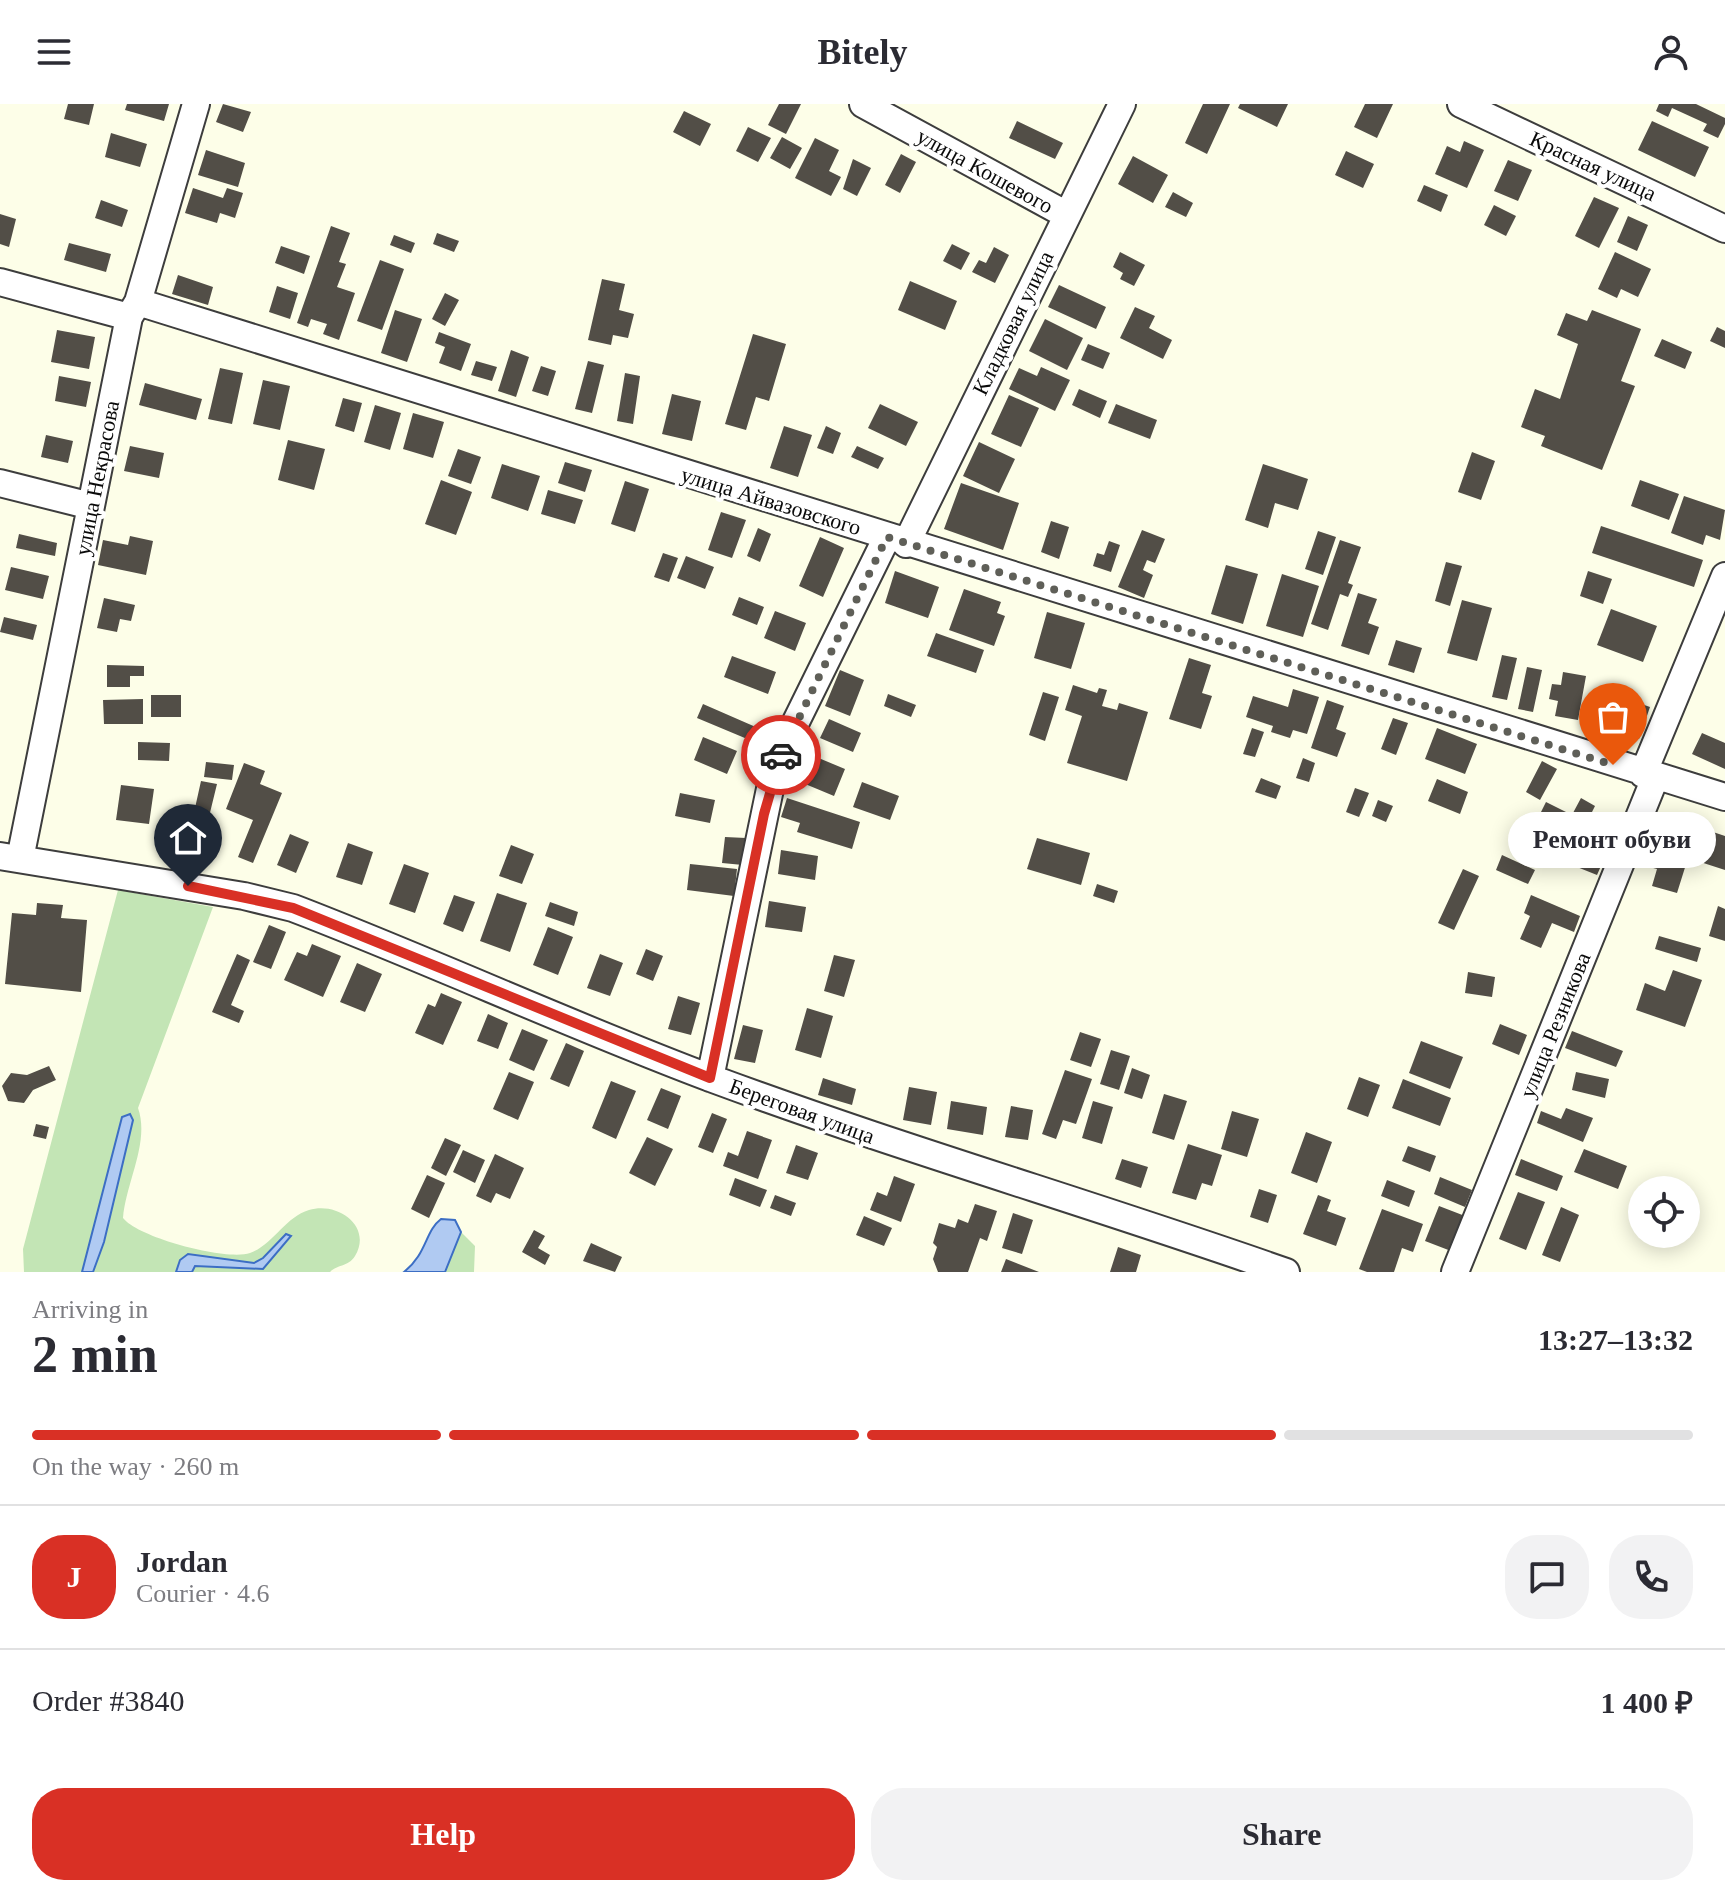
<!DOCTYPE html>
<meta charset="utf-8">
<style>
:root{--surface:#fff;--page:#f2f2f3;--text:#2b2b33;--muted:#7c7c81;--line:#e1e1e2;--accent:#d93025}
body{margin:0;font-family:Georgia,serif;background:var(--page);color:var(--text);height:100vh;display:flex;flex-direction:column;font-size:30px;white-space:nowrap}
*{box-sizing:border-box;margin:0}
p{font-size:26px;color:var(--muted)}
.icon{flex:none;width:44px;height:44px;fill:none;stroke:currentColor;stroke-width:2;stroke-linecap:round;stroke-linejoin:round}
.map{position:relative;height:1168px;overflow:hidden}
.details{display:flex;flex-direction:column;background:var(--surface);flex:1}
.details>*{flex:none}
.fabs{position:absolute;left:1628px;top:1072px;display:grid;gap:16px}
.fabs a{display:grid;place-items:center;width:72px;height:72px;border-radius:50%;background:var(--surface);box-shadow:0 4px 20px #0003;font-size:40px}
.pin{position:absolute;display:grid;place-items:center;width:68px;height:68px;color:#fff;margin:-82px -34px;border-radius:50% 50% 50% 0;rotate:-45deg;box-shadow:0 0 8px #0007}
.pin .icon{rotate:45deg}
.courier{position:absolute;display:grid;place-items:center;width:80px;height:80px;margin:-40px;border:6px solid #d93025;border-radius:50%;background:#fff;color:#222;box-shadow:0 2px 10px #0007}
.bubble{position:absolute;height:56px;border-radius:28px;background:var(--surface);box-shadow:0 4px 20px #0003;font-size:26px;font-weight:600;line-height:56px;text-align:center}
.overview em{font-style:normal;font-weight:600}
.overview div{display:flex;flex-direction:column-reverse}
.overview{display:flex;align-items:center;justify-content:space-between;height:136px;padding:0 32px}
h1{font-size:52px;font-weight:600;line-height:60px}
.bar{display:grid;grid-template-columns:repeat(4,1fr);gap:12px 8px;align-content:center;height:96px;padding:0 32px}
.bar i{height:10px;border-radius:6px;background:var(--line)}
.bar .on{background:var(--accent)}
.bar p{grid-column:span 4}
.line{display:flex;align-items:center;gap:20px;padding:0 32px;border-top:2px solid var(--line)}
.line div{flex:1}
.round{display:grid;place-items:center;flex:none;width:84px;height:84px;border-radius:32px;background:var(--page)}
.primary-button{display:flex;gap:16px;margin-top:auto;padding:16px 32px}
.primary-button a{flex:1;height:92px;border-radius:32px;background:var(--accent);color:#fff;font-size:32px;font-weight:600;line-height:92px;text-align:center}
.primary-button a+a{background:var(--page);color:var(--text)}
header{display:flex;justify-content:space-between;align-items:center;height:104px;padding:0 32px;background:var(--surface);font-size:36px;font-weight:600}
.map>svg:first-child{display:block}
</style>
<header><svg class="icon" aria-label="menu" viewBox="0 0 24 24"><path d="M4 6h16M4 12h16M4 18h16"/></svg>Bitely<svg class="icon" aria-label="person" viewBox="0 0 24 24"><circle cx="12" cy="8" r="4"/><path d="M4 21q1-7 8-7t8 7"/></svg></header>
<div class="map">
<svg width="1725" height="1168" viewBox="0 0 1725 1168">
<rect width="100%" height="100%" fill="#fdfee8"/>
<path fill="#c3e5b5" d="M118,786L213,803L138,1004C150,1038 126,1078 123,1114C139,1134 226,1157 250,1149C273,1141 285,1113 309,1106C337,1097 373,1122 355,1152C348,1163 338,1160 330,1168H192L195,1162L263,1165L291,1133L287,1130L263,1154L254,1159L188,1150L180,1156L176,1168H93L104,1138L133,1017L122,1013L82,1168H24L23,1145Z
M461,1128L475,1142L474,1168H445Z"/>
<path fill="#b0caf2" stroke="#3c6ec4" stroke-width="2" d="M130,1010L133,1016L104,1138L93,1168H82L122,1013Z
M441,1115L455,1116L461,1128L445,1168H404C427,1150 425,1127 441,1115Z
M286,1130L291,1132L263,1165L195,1162L192,1168H176L180,1156L188,1150L254,1159L263,1154Z"/>
<path fill="#524e47" d="M68,0H94L89,21L64,15Z
M127,0H169L164,17L125,6Z
M223,0L251,8L243,28L216,18Z
M779,0H801L786,30L768,21Z
M1203,0H1230L1207,50L1185,39Z
M1240,0H1288L1277,23L1238,4Z
M1365,0H1393L1377,34L1354,23Z
M1659,0H1696L1725,14V20L1718,34L1703,27L1707,20L1672,4L1668,13L1656,7Z
M684,7L711,20L700,42L673,28Z
M1017,17L1063,39L1055,55L1009,34Z
M1652,17L1709,43L1695,73L1638,46Z
M748,23L771,34L758,58L736,47Z
M111,29L147,40L140,63L105,53Z
M782,33L802,44L790,65L770,54Z
M815,34L839,46L829,67L841,73L831,92L795,74Z
M1464,37L1484,46L1467,84L1435,70L1447,42L1460,48Z
M206,46L245,59L238,83L198,71Z
M1346,47L1374,60L1363,84L1335,71Z
M901,50L916,58L900,89L885,81Z
M1133,52L1168,71L1153,99L1118,80Z
M853,55L871,64L857,92L843,85Z
M1508,56L1532,66L1518,97L1494,87Z
M1424,81L1448,91L1441,108L1417,97Z
M193,84L223,94L227,84L243,89L235,114L220,109L217,119L185,109Z
M1173,88L1193,99L1186,113L1165,103Z
M1594,93L1619,104L1599,144L1575,132Z
M101,96L128,106L122,123L95,114Z
M1494,101L1516,112L1506,132L1484,121Z
M0,110L16,115L9,143L0,140Z
M1628,112L1648,121L1637,147L1617,138Z
M331,122L350,129L339,158L346,160L337,183L355,189L339,236L323,230L327,220L311,215L308,223L297,219Z
M437,129L459,137L454,148L433,140Z
M394,131L415,139L411,149L390,141Z
M69,139L111,150L106,168L64,156Z
M952,140L970,149L961,166L943,157Z
M281,142L310,152L304,170L275,159Z
M994,143L1009,151L995,179L972,168L979,156L986,159Z
M1120,148L1145,161L1134,182L1120,175L1123,169L1113,163Z
M1615,148L1651,165L1638,193L1621,185L1617,194L1598,185Z
M380,156L404,165L382,226L357,217Z
M178,171L213,183L208,201L172,190Z
M602,175L625,180L619,206L634,210L628,234L613,231L611,241L588,236Z
M910,177L957,197L945,226L898,206Z
M1059,181L1106,203L1096,225L1048,203Z
M277,182L298,189L290,215L269,208Z
M445,189L459,196L445,222L432,215Z
M1135,203L1155,212L1149,224L1172,236L1163,255L1120,234Z
M395,206L422,215L407,258L381,249Z
M1592,206L1641,225L1621,277L1635,282L1602,366L1541,342L1545,332L1521,323L1535,285L1560,295L1578,240L1557,231L1566,209L1587,217Z
M1045,215L1083,234L1067,266L1029,247Z
M1717,223L1725,227V244L1710,237Z
M57,226L95,233L89,265L51,258Z
M439,228L471,240L461,267L439,259L445,243L435,239Z
M753,230L786,240L769,297L756,293L746,326L725,320Z
M1662,235L1692,248L1685,265L1654,252Z
M1088,240L1110,249L1103,265L1081,256Z
M511,246L529,253L516,293L498,287Z
M476,257L497,263L492,277L471,271Z
M588,257L604,261L592,309L575,305Z
M541,262L556,267L548,292L532,287Z
M1041,263L1070,276L1055,307L1009,285L1019,264L1037,272Z
M220,264L243,269L232,320L208,315Z
M625,269L640,272L633,320L617,317Z
M59,272L91,278L86,303L55,297Z
M263,276L290,282L280,326L253,320Z
M145,279L202,295L196,316L139,301Z
M1079,285L1107,297L1100,314L1072,301Z
M672,290L701,297L692,337L662,330Z
M1009,291L1039,304L1021,343L991,330Z
M343,294L362,299L354,328L335,322Z
M880,300L918,318L906,342L868,324Z
M1116,300L1157,316L1150,335L1108,319Z
M375,301L401,309L390,346L364,338Z
M413,309L444,318L433,354L403,345Z
M784,322L812,331L798,373L770,364Z
M826,322L841,329L833,350L817,344Z
M46,331L73,337L68,359L41,353Z
M288,336L325,345L314,386L278,376Z
M979,338L1015,355L999,389L963,372Z
M130,342L164,349L159,374L124,367Z
M857,342L884,354L878,365L851,353Z
M458,345L481,353L471,380L448,372Z
M1472,348L1495,357L1481,396L1458,388Z
M565,358L592,366L585,388L558,379Z
M502,360L540,372L528,407L491,394Z
M1263,360L1308,375L1298,406L1275,399L1268,424L1245,416Z
M441,376L472,388L456,431L425,420Z
M1640,376L1679,390L1669,416L1631,402Z
M625,377L649,385L635,428L611,420Z
M961,379L1019,399L1003,446L944,425Z
M548,386L583,396L575,420L541,410Z
M1684,392L1725,406L1720,436L1706,431L1703,441L1671,429Z
M721,408L746,416L732,454L708,446Z
M1051,417L1069,423L1059,455L1041,448Z
M1601,422L1703,456L1694,483L1592,449Z
M758,424L771,430L760,458L747,452Z
M1142,426L1165,435L1155,459L1147,456L1143,466L1153,471L1144,494L1118,483Z
M1318,427L1336,433L1323,471L1305,465Z
M19,430L57,439L55,452L16,444Z
M130,432L153,437L146,471L98,461L103,436L128,441Z
M820,433L844,444L823,493L799,482Z
M1340,436L1361,443L1348,479L1353,481L1348,493L1340,490L1328,526L1311,520Z
M1109,437L1120,441L1111,468L1093,462L1097,449L1104,451Z
M663,449L678,454L669,478L654,473Z
M686,452L714,463L705,485L677,474Z
M1446,458L1462,462L1450,502L1435,497Z
M1226,461L1258,470L1243,520L1211,510Z
M11,463L49,472L43,495L5,486Z
M895,467L939,483L928,514L885,499Z
M1588,467L1612,475L1603,500L1580,492Z
M1282,470L1319,482L1303,533L1266,522Z
M964,485L1001,498L997,509L1005,512L994,542L949,526Z
M1358,489L1377,495L1368,519L1379,523L1369,551L1341,542Z
M739,493L764,503L757,521L732,511Z
M104,494L135,501L131,517L120,515L117,528L97,524Z
M1462,496L1492,504L1477,557L1447,549Z
M1611,505L1657,522L1643,558L1597,541Z
M775,507L806,519L795,547L764,534Z
M1047,508L1085,519L1071,565L1034,554Z
M4,513L37,521L33,536L0,528Z
M936,529L984,546L976,569L927,552Z
M1396,536L1422,544L1414,569L1388,561Z
M1502,551L1517,554L1507,596L1492,593Z
M732,552L776,568L768,590L724,573Z
M1189,554L1211,561L1202,589L1212,592L1201,625L1169,615Z
M107,561L144,562V572H130V583H107Z
M1527,563L1542,566L1533,608L1518,605Z
M840,566L864,576L850,612L825,602Z
M1563,568L1586,572L1578,616L1555,612L1558,597L1549,595L1552,580L1561,581Z
M1073,581L1097,589L1099,584L1107,586L1102,602L1117,606L1119,599L1148,608L1127,677L1067,659L1082,612L1065,606Z
M1293,585L1319,593L1307,630L1293,626L1290,634L1271,628L1273,622L1246,613L1253,592L1288,603Z
M1043,588L1059,593L1045,637L1029,631Z
M1610,589L1650,603L1639,635L1599,621Z
M888,590L916,601L911,613L884,602Z
M151,591H181V613H151Z
M143,595V620H104L103,596Z
M1327,596L1344,602L1336,625L1346,629L1337,653L1311,644Z
M703,600L758,624L752,637L697,614Z
M1393,614L1408,619L1396,651L1381,645Z
M829,615L861,629L853,648L820,634Z
M1252,624L1264,628L1255,653L1243,650Z
M1437,624L1477,640L1465,670L1425,655Z
M1702,629L1725,639V665L1692,650Z
M703,633L737,647L727,670L694,656Z
M138,638L170,639L169,657L138,656Z
M809,650L845,665L834,692L798,677Z
M1303,654L1315,659L1309,678L1296,674Z
M1542,657L1557,665L1540,696L1526,688Z
M206,658L234,661L232,676L204,673Z
M244,659L265,667L260,680L282,689L253,759L238,753L253,716L226,705Z
M1261,674L1281,682L1276,695L1255,688Z
M1437,675L1468,688L1460,710L1428,697Z
M201,677L217,680L206,725L191,722Z
M862,678L899,692L890,716L853,703Z
M121,681L154,685L149,720L116,716Z
M1355,684L1369,689L1359,713L1346,708Z
M680,689L715,696L710,719L675,712Z
M787,694L860,718L852,745L797,728L800,719L781,713Z
M1581,694L1595,702L1581,730L1566,722Z
M1378,696L1393,702L1386,718L1372,712Z
M1546,698L1566,708L1543,754L1516,740L1527,718L1534,722Z
M1698,723L1725,732V766L1688,754L1677,789L1652,782L1657,765L1642,761L1652,730L1692,742Z
M1587,727L1612,737L1597,771L1572,761Z
M290,730L309,738L296,769L277,761Z
M725,733L746,734L743,761L722,759Z
M1037,734L1090,749L1081,781L1027,765Z
M348,739L373,748L362,781L336,773Z
M511,741L534,750L522,780L499,772Z
M781,746L818,752L815,776L778,770Z
M1502,751L1535,766L1528,780L1496,766Z
M404,760L429,769L415,809L389,800Z
M690,760L737,765L734,792L687,786Z
M1463,765L1479,772L1454,826L1438,819Z
M1097,780L1118,787L1114,799L1093,792Z
M497,789L527,799L510,848L480,837Z
M454,791L475,798L463,828L443,820Z
M1531,791L1580,812L1574,828L1552,819L1541,844L1520,835L1530,812L1524,809Z
M769,797L806,803L802,828L765,823Z
M550,798L578,808L574,822L545,812Z
M37,799L63,801L61,814L87,816L81,888L5,880L12,809L36,811Z
M1718,802L1725,805V837L1709,832Z
M269,821L286,828L271,865L253,858Z
M548,823L573,833L558,871L533,861Z
M1659,832L1701,844L1697,858L1655,845Z
M312,840L341,852L323,893L284,876L297,848L307,852Z
M646,845L663,852L653,877L636,870Z
M237,850L250,856L231,901L244,907L239,919L212,908Z
M600,850L623,859L610,892L587,884Z
M834,851L855,856L844,893L824,887Z
M357,859L382,870L365,908L340,898Z
M1673,866L1702,876L1685,923L1636,906L1645,879L1665,887Z
M1468,868L1495,873L1492,893L1465,889Z
M441,889L462,898L443,941L415,929L428,900L435,903Z
M678,892L700,899L691,931L668,925Z
M807,904L833,912L821,954L795,946Z
M488,910L508,919L498,945L477,937Z
M1500,920L1527,931L1519,951L1492,940Z
M743,921L763,926L755,959L734,955Z
M522,925L548,936L534,967L509,956Z
M1572,927L1623,947L1616,963L1565,944Z
M1080,928L1101,935L1091,963L1070,956Z
M1421,937L1463,953L1450,985L1409,969Z
M566,939L584,947L569,983L550,975Z
M1111,946L1130,952L1119,986L1100,980Z
M49,962L56,976L33,986L24,999L8,997L2,982L11,969L27,971Z
M1132,964L1150,971L1142,995L1124,989Z
M1065,966L1092,975L1076,1020L1063,1016L1056,1035L1042,1030Z
M509,968L534,978L518,1016L493,1005Z
M1576,968L1609,975L1605,994L1572,986Z
M1359,973L1380,981L1368,1013L1347,1005Z
M823,974L856,985L852,1001L818,991Z
M1403,975L1451,994L1440,1022L1392,1004Z
M611,977L636,987L616,1035L592,1024Z
M909,983L937,988L931,1021L903,1016Z
M661,984L681,992L668,1025L647,1016Z
M1164,990L1187,997L1174,1036L1152,1029Z
M951,997L987,1003L983,1031L947,1025Z
M1093,997L1113,1003L1102,1040L1082,1034Z
M1011,1002L1033,1006L1028,1036L1005,1033Z
M1566,1004L1593,1014L1583,1038L1537,1019L1541,1007L1561,1015Z
M1232,1007L1259,1015L1247,1053L1221,1045Z
M712,1009L727,1015L713,1049L698,1043Z
M36,1020L49,1023L46,1035L33,1032Z
M747,1027L772,1036L758,1075L723,1062L728,1048L738,1052Z
M1306,1028L1332,1038L1317,1079L1291,1069Z
M647,1033L673,1045L655,1082L629,1069Z
M445,1034L461,1041L446,1072L431,1064Z
M1188,1040L1222,1051L1212,1082L1202,1079L1196,1096L1172,1089Z
M796,1041L818,1049L808,1076L786,1069Z
M1408,1042L1436,1052L1430,1068L1402,1057Z
M1584,1045L1627,1062L1618,1085L1574,1068Z
M463,1046L485,1056L475,1079L453,1068Z
M495,1050L524,1064L510,1095L496,1089L491,1099L476,1092Z
M1122,1055L1148,1063L1141,1084L1115,1075Z
M1521,1055L1563,1072L1557,1087L1515,1071Z
M427,1071L445,1079L429,1114L411,1105Z
M894,1072L915,1080L901,1118L870,1106L877,1088L887,1092Z
M1440,1073L1472,1086L1465,1103L1434,1090Z
M735,1074L767,1086L760,1103L729,1091Z
M1387,1076L1415,1087L1409,1103L1381,1092Z
M1259,1085L1277,1091L1268,1119L1250,1113Z
M1518,1088L1545,1098L1526,1146L1499,1135Z
M775,1091L796,1099L791,1112L770,1104Z
M1318,1091L1331,1096L1327,1107L1346,1114L1336,1142L1303,1130Z
M975,1100L997,1107L987,1137L980,1134L968,1168H938L933,1155L937,1143L933,1139L939,1119L955,1124L958,1115L968,1119Z
M1439,1102L1465,1112L1451,1147L1425,1137Z
M1561,1103L1579,1111L1560,1158L1542,1151Z
M1382,1105L1423,1120L1413,1148L1402,1144L1394,1168H1367L1359,1165Z
M1013,1109L1033,1116L1022,1150L1002,1144Z
M864,1112L892,1124L884,1142L856,1131Z
M534,1126L545,1132L538,1144L550,1151L545,1161L522,1148Z
M591,1139L622,1153L615,1168L583,1157Z
M1118,1143L1141,1151L1136,1168H1110Z
M1006,1155L1039,1168H1001Z"/>
<g fill="none" stroke-linecap="round" stroke-linejoin="round">
<g stroke="#3d3d3d" stroke-width="30">
<path id="minor" d="M863,0L1065,110
M1461,0L1725,125
M0,178L129,213
M138,198L1725,693
M0,379L91,402
M906,440L1122,0
M1643,670L1725,472
M0,752L244,792L293,804C434,858 571,922 713,975C902,1045 1096,1101 1286,1168
M20,755L129,213L138,198L196,0
M710,974L771,680L784,642L887,433
M1455,1168L1655,674"/>
</g>
<use href="#minor" stroke="#fff" stroke-width="26"/>
</g>
<g fill="none" stroke-linecap="round" stroke-linejoin="round">
<path stroke="#5f5f58" stroke-width="8" stroke-dasharray="0 14.4" d="M781,651L887,433L1613,661"/>
<path stroke="#d93025" stroke-width="10" d="M188,782L293,804L710,974L764,710L781,651"/>
</g>
<g text-anchor="middle" dominant-baseline="central" stroke-width="8" stroke-linejoin="round" paint-order="stroke">
<g font-size="22" fill="#0a0a0a" stroke="#fff">
<text transform="translate(1593 62) rotate(25)">Красная улица</text>
<text transform="translate(985 67) rotate(29)">улица Кошевого</text>
<text transform="translate(1013 219) rotate(-64)">Кладковая улица</text>
<text transform="translate(97 374) rotate(-79)">улица Некрасова</text>
<text transform="translate(771 397) rotate(17)">улица Айвазовского</text>
<text transform="translate(1555 921) rotate(-68)">улица Резникова</text>
<text transform="translate(802 1007) rotate(20)">Береговая улица</text>
</g>
</g>
</svg>
<div class="fabs">
<a><svg class="icon" aria-label="locate" viewBox="0 0 24 24"><circle cx="12" cy="12" r="6"/><path d="M12 2v4M12 18v4M2 12h4M18 12h4"/></svg></a>
</div>
<div class="pin" style="left:1613px;top:661px;background:#ea580c"><svg class="icon" aria-label="bag" viewBox="0 0 24 24"><path d="M5 8h14l-1 12H6zM9 8a3 3 0 0 1 6 0"/></svg></div>
<div class="pin" style="left:188px;top:782px;background:#1f2937"><svg class="icon" aria-label="home" viewBox="0 0 24 24"><path d="M3 11l9-7 9 7M6 9v11h12V9"/></svg></div>
<div class="courier" style="left:781px;top:651px"><svg class="icon" aria-label="car" viewBox="0 0 24 24"><path d="M5 17H2v-5l4-1 3-4h7l3 4 3 1v5h-3M9 17h6M6 11h13"/><circle cx="7" cy="17" r="2"/><circle cx="17" cy="17" r="2"/></svg></div>
<div class="bubble" style="left:1508px;top:708px;width:208px">Ремонт обуви</div>
</div>
<section class="details">
<div class="overview"><div><h1>2 min</h1><p>Arriving in</p></div><em>13:27–13:32</em></div>
<div class="bar"><i class="on"></i><i class="on"></i><i class="on"></i><i></i><p>On the way · 260 m</p></div>
<div class="line" style="height:144px"><b class="round" style="background:var(--accent);color:#fff">J</b><div><b>Jordan</b><p>Courier · 4.6</p></div><a class="round"><svg class="icon" aria-label="chat" viewBox="0 0 24 24"><path d="M4 5h16v11H9l-5 4z"/></svg></a><a class="round"><svg class="icon" aria-label="phone" viewBox="0 0 24 24"><path d="M5 4h4l2 5-3 2q2 4 5 5l2-3 5 2v4C11 20 4 13 5 4z"/></svg></a></div>
<div class="line" style="height:104px"><div>Order #3840</div><b>1 400 ₽</b></div>
<div class="primary-button"><a>Help</a><a>Share</a></div>
</section>
